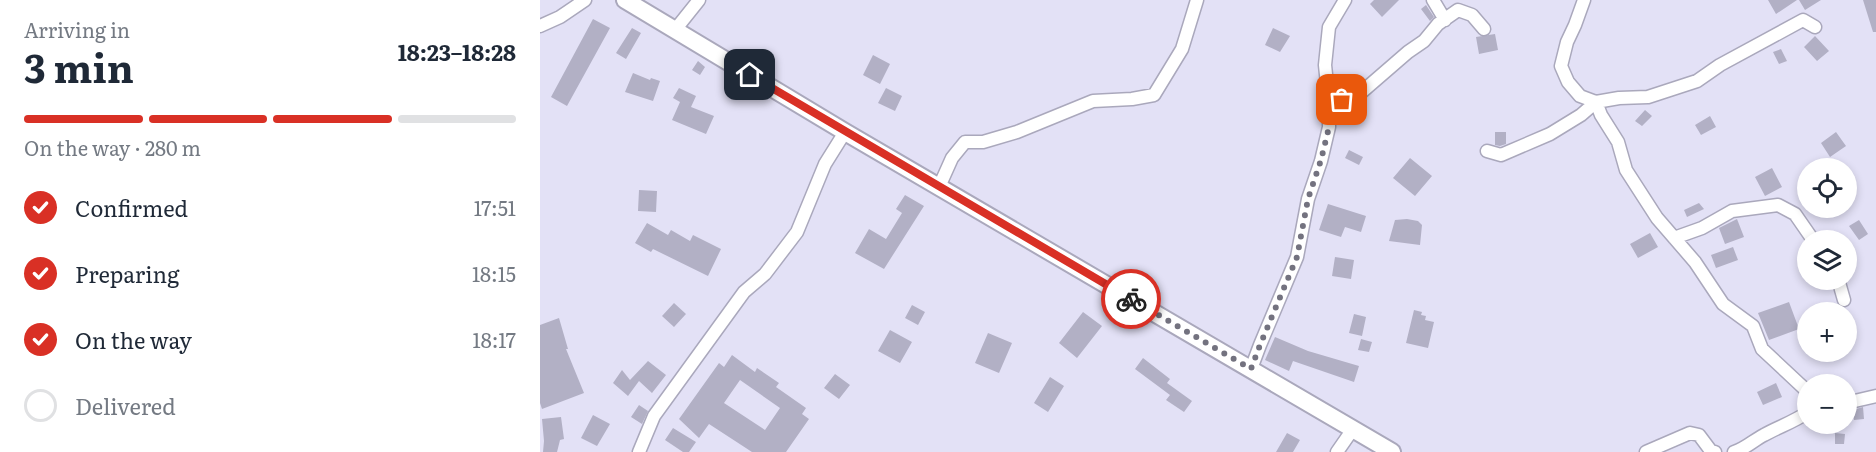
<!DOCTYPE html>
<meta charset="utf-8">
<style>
:root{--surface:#fff;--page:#f2f2f3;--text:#1f2937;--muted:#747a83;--line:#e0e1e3;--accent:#d93025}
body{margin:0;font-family:Literata,serif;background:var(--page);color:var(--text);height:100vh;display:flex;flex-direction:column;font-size:22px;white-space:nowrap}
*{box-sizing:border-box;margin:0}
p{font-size:20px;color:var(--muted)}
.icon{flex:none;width:33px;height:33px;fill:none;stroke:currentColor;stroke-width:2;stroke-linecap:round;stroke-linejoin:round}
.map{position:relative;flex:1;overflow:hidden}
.side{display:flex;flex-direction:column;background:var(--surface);width:540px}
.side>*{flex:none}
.fabs{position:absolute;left:1257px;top:158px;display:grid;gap:12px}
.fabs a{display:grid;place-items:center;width:60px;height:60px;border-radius:50%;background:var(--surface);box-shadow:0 3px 9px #0003;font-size:30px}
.pin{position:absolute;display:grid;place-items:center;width:51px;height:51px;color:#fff;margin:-26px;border-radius:12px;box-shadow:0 3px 9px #0006}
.courier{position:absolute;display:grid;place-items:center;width:60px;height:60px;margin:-30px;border:4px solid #d93025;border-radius:50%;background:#fff;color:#222;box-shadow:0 2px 8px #0007}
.head em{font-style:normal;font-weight:700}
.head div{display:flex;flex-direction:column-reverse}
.head{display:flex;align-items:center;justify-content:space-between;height:102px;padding:0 24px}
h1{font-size:39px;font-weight:700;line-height:45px}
.bar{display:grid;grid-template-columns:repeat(4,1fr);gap:9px 6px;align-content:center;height:72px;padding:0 24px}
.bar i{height:8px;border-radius:4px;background:var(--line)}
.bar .active{background:var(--accent)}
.bar p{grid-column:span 4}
ol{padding:0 24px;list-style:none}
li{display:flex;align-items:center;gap:18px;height:66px}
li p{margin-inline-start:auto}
li .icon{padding:6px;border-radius:50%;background:var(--accent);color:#fff;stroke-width:4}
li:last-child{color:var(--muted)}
li i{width:33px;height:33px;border:3px solid var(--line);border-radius:50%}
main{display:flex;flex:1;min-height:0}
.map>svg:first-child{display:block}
</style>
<main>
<section class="side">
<div class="head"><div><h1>3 min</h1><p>Arriving in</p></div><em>18:23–18:28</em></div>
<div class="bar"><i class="active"></i><i class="active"></i><i class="active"></i><i></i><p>On the way · 280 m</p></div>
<ol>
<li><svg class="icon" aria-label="check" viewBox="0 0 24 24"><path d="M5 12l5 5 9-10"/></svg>Confirmed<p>17:51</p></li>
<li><svg class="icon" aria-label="check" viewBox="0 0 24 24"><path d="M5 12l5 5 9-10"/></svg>Preparing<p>18:15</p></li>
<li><svg class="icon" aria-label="check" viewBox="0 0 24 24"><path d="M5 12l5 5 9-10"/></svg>On the way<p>18:17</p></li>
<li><i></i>Delivered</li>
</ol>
</section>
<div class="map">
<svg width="1336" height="452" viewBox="0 0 1336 452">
<rect width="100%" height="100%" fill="#e3e1f6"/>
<path fill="#b2b0c5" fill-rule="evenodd" d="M834,0H859L842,17L830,4Z
M1228,0H1257L1236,14Z
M1259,0H1281L1265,10Z
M1323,0H1336V32H1333Z
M886,5L894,17L890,21L881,9Z
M53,19L70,28L27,106L11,97Z
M92,28L101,33L86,59L76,53Z
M733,28L750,36L740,52L725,45Z
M955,34L958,50L939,54L936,37Z
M1275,36L1289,51L1277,61L1264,47Z
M1241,49L1247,61L1239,64L1233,52Z
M333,55L350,64L340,84L323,75Z
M158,61L165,67L160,75L152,70Z
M93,73L110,80L111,78L120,81L113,101L85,92Z
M139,88L156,96L151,107L174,116L166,134L132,120L140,102L133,98Z
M346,88L362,96L355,111L338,103Z
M811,108L813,124L804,125L801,109Z
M1105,110L1112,116L1102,126L1095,121Z
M1170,116L1176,127L1161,135L1155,125Z
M955,132H966V144L960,146L955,145Z
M1296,132L1306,146L1290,157L1281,143Z
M809,150L823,157L819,165L805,158Z
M870,158L892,176L875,196L853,178Z
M1232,168L1242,187L1225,196L1215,177Z
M99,190L117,191L116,212L98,211Z
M365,195L384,206L344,269L315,253L329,229L346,239L362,213L356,209Z
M1159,203L1164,209L1147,217L1144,210Z
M788,204L826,216L821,232L805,227L801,237L779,230Z
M867,219L878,221L882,225L880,245L849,241L855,220Z
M1197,219L1204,237L1185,244L1179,228Z
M1319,220L1328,234L1319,240L1309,226Z
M107,223L128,235L131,230L150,241L153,235L181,249L168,276L113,249L111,252L95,243Z
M1110,233L1118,247L1098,258L1090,244Z
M1193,247L1198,260L1176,268L1171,255Z
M795,257L814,260L811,279L792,276Z
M1249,302L1259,329L1229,340L1218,313Z
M134,303L146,314L134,327L122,316Z
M372,305L385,312L378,325L365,318Z
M874,310L882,312L881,315L886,316L885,320L894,322L888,348L866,343Z
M543,312L562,326L537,358L519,343Z
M814,314L826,317L822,336L809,333Z
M19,318L28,349H26L44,393L2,409L0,403V325Z
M350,330L372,342L360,363L338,351Z
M448,333L472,343L459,373L435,363Z
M735,337L768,351L819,366L814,382L753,361L749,371L725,360Z
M821,339L832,342L829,352L818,350Z
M192,355L215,372L217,368L239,383L236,387L266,408L262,414L269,419L246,452H212L169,424L159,438L139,419L179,363L184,367ZM200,380L240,408L225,430L184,403Z
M603,358L630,379L627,383L652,401L644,412L626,400L630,395L595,369Z
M108,361L126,375L112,393L99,381L88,396L73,383L82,370L90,380Z
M295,374L310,385L299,399L284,388Z
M510,377L524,386L508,412L494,403Z
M1236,383L1242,397L1223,405L1217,392Z
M99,405L108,411L102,424L91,417Z
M1323,407L1324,419L1314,420L1313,410Z
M53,415L70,424L57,446L41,438Z
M21,417L24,439L20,440L17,452H3L4,441L2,419Z
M133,428L156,442L149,452H143L125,440Z
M747,433L760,440L753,452H736Z
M1295,433L1305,434L1304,444H1295Z"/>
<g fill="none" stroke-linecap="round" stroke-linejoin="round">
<g stroke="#aaa8bc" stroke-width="15">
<path id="minor" d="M893,0L905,20
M1044,0L1035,25L1027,42L1021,66L1028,82L1040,96L1056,102L1061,115L1078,142L1086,170L1117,218L1155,262L1183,304L1213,326L1222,349L1268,392
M0,26L20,17L45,0
M135,30L159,0
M789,103L816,97L868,52L884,41L898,24L918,10L932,15L944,29
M947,151L961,155L1010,134L1041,115L1056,102L1079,98L1108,97L1157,81L1180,65L1263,20L1275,27
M399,187L412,158L425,142H443L477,132L553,101L592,99L614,95L642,49L657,0
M1134,238L1162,228L1192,211L1238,205L1255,214L1273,240
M1298,279L1304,300
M711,369L720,345L757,257L768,199L781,161L789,127V103L785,65L789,27L805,0
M1306,403L1336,396
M99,452L114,416L204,292L225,274L257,232L285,164L305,132
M797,452L813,429
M1106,452L1150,433L1159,435L1171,451L1175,452
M1194,452C1205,449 1214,440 1224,435C1238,427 1254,422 1268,412"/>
</g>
<g stroke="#aaa8bc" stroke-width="20">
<path id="major" d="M85,0L305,132L852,452"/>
</g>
<use href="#minor" stroke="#fff" stroke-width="12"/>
<use href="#major" stroke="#fff" stroke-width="16"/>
</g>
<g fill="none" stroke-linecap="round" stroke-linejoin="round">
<path stroke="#73727f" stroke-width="6" stroke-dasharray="0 10.8" d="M591,299L711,369L720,345L757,257L768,199L781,160L789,127V104L802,100"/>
<path stroke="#d93025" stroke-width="8" d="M210,75L591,299"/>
</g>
</svg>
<div class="fabs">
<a><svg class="icon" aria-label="locate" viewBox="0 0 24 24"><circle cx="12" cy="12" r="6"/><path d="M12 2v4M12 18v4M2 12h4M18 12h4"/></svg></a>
<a><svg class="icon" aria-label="layers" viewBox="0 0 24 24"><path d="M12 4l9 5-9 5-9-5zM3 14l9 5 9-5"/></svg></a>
<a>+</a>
<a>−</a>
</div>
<div class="pin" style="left:802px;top:100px;background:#ea580c"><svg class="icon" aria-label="bag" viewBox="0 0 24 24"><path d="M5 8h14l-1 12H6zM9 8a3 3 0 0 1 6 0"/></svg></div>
<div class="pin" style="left:210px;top:75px;background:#1f2937"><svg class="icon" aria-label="home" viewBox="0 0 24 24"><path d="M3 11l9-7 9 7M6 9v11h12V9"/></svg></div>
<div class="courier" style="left:591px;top:299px"><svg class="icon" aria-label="bike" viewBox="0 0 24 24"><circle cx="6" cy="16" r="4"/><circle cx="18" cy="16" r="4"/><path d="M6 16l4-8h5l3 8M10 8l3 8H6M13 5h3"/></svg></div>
</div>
</main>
